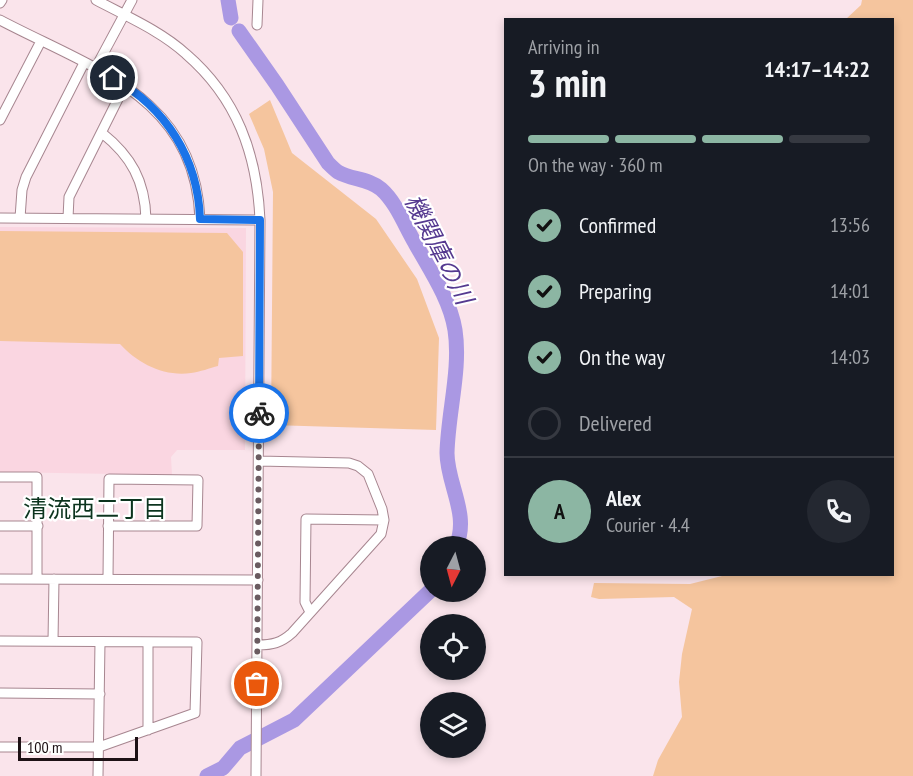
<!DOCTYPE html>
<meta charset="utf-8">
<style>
:root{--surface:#171b24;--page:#242831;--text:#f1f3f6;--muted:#9ea1a6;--line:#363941;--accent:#8cb6a3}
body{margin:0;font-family:"PT Sans Narrow","Noto Sans JP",sans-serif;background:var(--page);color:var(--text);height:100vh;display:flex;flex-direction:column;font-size:22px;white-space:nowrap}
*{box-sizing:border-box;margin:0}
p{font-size:20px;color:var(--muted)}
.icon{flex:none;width:33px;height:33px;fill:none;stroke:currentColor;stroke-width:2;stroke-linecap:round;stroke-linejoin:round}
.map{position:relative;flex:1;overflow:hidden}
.side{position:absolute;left:504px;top:18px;width:390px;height:558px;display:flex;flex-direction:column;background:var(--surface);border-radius:0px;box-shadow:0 3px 9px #0003}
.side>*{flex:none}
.needle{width:39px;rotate:186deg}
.buttons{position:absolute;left:420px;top:536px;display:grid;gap:12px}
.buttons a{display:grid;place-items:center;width:66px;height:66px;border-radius:50%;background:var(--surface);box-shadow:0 3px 9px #0003;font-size:30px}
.scale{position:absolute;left:18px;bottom:15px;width:120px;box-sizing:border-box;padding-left:6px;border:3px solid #1d1115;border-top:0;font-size:16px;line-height:21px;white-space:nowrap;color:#1d1115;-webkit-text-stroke:4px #fff;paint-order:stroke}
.pin{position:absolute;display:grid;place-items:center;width:51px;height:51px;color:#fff;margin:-26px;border:3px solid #fff;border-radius:50%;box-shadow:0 2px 6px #0007}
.courier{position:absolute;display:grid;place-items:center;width:60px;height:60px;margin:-30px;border:4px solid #1a73e8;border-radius:50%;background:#fff;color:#222;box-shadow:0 2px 8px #0007}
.overview em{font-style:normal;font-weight:700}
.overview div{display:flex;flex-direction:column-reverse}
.overview{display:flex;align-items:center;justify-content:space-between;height:102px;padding:0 24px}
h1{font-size:39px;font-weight:700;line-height:45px}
.bar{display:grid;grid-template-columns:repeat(4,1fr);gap:9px 6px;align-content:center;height:72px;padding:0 24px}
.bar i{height:8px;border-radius:4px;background:var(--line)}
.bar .selected{background:var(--accent)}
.bar p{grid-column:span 4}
.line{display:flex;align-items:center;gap:15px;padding:0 24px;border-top:2px solid var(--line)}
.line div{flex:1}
.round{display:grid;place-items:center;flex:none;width:63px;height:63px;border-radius:32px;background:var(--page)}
ol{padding:0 24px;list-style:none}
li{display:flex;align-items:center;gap:18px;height:66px}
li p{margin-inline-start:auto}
li .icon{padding:6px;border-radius:50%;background:var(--accent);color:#111;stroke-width:4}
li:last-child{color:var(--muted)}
li i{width:33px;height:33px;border:3px solid var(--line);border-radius:50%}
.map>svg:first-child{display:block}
</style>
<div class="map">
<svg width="913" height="776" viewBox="0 0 913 776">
<rect width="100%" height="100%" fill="#fae4eb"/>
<path fill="#fad6e1" d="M0,227L246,228L245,450H177L171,457L172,475L0,472Z"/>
<path fill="#f5c59e" d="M862,0H913V776H653L658,760L682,717L679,682L682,654L692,609L674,597L599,599L591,597L594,583L690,584L730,574H892V20L846,19L861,5Z
M270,100L292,153L376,219L417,279L439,338L436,430L271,425L273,192L264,149L249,114Z
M0,231L227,233L243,252V356L219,358L218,366C210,368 200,372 191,373C164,377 137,363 120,344L0,341Z"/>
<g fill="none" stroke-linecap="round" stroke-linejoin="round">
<path stroke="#aa98e3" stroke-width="15" d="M228,0L231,18
M239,31L277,85L328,163C331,166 335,170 338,172C352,180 368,178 381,189C396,202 405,226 415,243C430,270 450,299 455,330C461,369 448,412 447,453C447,484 470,515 456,546
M207,776L223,768L240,748L294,720L430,591"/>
<g stroke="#a78690" stroke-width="11">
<path id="minor" d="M96,0C126,16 161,31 186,54C237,98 257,154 260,220L256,776
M0,3L2,0
M0,20C93,69 195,96 200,219
M257,25L258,0
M95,69L132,0
M0,120L41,41
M102,133C131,156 145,181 146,219
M0,218L260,220
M20,218L22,190L26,177L84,63
M68,218L69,197L125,85
M0,477H37V579
M0,526H38
M0,579L258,580
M108,579L109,479L198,480L197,526H108
M310,612L305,602L306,519L384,520
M0,641L197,642L195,713L99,747H0
M53,641L54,579
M258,645C272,645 281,643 292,633L381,534L384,520L382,509L368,474L358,466L349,463L259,461
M0,693L100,694
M148,730V642
M98,776L100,642"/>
</g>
<use href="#minor" stroke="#fff" stroke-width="9"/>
</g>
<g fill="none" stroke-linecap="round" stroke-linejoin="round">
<path stroke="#6a5b60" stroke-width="6" stroke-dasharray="0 10.8" d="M257,684L259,413"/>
<path stroke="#1a73e8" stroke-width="8" d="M113,78C166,108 198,158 200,219L260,220L259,413"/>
</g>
<g text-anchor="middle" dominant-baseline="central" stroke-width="4.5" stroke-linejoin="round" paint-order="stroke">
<g font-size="24" font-style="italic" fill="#553990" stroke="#fff">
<text transform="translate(439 249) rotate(63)">機関庫の川</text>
</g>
<g font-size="24" fill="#0c341e" stroke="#fff">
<text x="95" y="508">清流西二丁目</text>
</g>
</g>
</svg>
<div class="buttons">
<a><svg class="needle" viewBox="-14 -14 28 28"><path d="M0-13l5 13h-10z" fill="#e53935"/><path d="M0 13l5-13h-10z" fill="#9ea1a6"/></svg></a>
<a><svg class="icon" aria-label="locate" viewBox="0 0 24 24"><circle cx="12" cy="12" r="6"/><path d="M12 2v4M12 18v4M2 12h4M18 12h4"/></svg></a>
<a><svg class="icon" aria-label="layers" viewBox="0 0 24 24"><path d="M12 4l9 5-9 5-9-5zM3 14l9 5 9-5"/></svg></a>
</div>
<div class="scale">100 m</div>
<div class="pin" style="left:257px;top:684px;background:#ea580c"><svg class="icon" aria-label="bag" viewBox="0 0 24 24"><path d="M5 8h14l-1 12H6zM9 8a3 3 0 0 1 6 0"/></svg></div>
<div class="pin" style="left:113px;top:78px;background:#1f2937"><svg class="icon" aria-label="home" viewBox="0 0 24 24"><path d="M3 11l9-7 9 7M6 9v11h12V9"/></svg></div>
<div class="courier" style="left:259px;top:413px"><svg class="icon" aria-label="bike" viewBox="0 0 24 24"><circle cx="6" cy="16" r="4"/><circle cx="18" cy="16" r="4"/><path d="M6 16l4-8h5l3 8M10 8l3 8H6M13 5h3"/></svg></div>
<section class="side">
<div class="overview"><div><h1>3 min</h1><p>Arriving in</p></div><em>14:17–14:22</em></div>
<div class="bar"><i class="selected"></i><i class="selected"></i><i class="selected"></i><i></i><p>On the way · 360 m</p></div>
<ol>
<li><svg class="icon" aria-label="check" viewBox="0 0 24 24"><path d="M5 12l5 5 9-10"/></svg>Confirmed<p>13:56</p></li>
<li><svg class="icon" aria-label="check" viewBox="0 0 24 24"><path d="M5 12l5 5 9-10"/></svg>Preparing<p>14:01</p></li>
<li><svg class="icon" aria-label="check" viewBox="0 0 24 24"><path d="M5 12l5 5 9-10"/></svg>On the way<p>14:03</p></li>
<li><i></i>Delivered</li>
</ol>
<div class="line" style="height:108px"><b class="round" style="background:var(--accent);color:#111">A</b><div><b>Alex</b><p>Courier · 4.4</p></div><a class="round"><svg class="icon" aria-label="phone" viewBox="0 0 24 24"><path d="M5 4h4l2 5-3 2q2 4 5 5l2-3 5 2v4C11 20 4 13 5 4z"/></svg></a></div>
</section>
</div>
